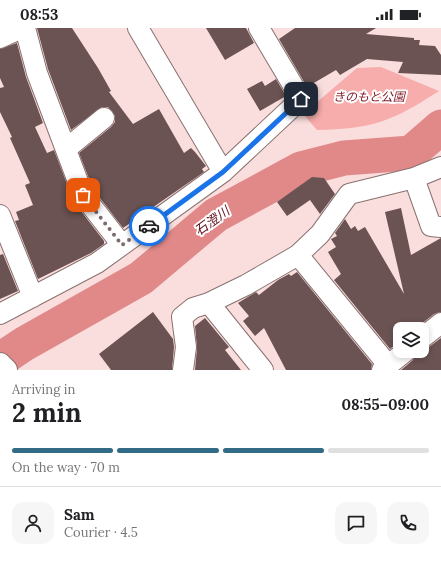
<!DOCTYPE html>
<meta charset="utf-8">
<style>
:root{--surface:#fff;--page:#f6f6f6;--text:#202124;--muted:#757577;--line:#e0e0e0;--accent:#326b85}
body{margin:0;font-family:Lora,"Noto Sans JP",serif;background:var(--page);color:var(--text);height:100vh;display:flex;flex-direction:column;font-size:15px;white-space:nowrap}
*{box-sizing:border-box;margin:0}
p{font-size:13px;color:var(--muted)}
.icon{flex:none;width:22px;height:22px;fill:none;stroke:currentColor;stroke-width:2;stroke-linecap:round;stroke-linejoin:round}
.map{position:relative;height:342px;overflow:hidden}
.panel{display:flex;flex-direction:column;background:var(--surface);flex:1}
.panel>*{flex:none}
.controls{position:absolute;left:393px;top:294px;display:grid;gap:8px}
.controls a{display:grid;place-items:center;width:36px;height:36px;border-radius:8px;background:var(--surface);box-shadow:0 2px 6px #0003;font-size:20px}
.pin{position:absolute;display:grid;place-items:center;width:34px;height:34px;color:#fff;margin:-17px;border-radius:8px;box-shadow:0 2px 6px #0006}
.courier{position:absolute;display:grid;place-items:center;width:40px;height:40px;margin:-20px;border:3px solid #1a73e8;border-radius:50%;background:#fff;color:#222;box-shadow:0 1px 5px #0007}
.head em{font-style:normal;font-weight:700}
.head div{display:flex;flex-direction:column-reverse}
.head{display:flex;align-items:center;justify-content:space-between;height:68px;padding:0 12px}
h1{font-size:26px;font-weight:700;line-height:30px}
.bar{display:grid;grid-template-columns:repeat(4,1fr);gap:6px 4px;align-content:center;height:48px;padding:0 12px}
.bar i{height:5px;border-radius:3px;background:var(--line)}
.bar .on{background:var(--accent)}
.bar p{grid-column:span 4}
.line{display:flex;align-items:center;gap:10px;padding:0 12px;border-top:1px solid var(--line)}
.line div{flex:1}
.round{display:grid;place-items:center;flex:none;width:42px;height:42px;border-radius:12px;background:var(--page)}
.status{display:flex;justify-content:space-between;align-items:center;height:28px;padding:0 20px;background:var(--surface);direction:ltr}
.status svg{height:11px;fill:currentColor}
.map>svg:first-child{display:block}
</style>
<div class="status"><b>08:53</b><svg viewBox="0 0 49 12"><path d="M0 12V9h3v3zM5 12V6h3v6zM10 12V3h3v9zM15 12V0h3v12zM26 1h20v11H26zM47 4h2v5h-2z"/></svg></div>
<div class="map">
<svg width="441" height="342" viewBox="0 0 441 342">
<rect width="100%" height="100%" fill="#fadedd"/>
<path fill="#f6adac" d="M381,39L439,63C393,93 372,101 317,102L303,86L357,40Z"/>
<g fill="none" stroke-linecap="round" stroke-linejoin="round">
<path stroke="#e18989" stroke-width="35" d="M0,332L24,316L141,250L216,187L301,141L344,130L411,125L441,99"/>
</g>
<path fill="#6a5352" d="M37,0H72L98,40L111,63L109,64L133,96L159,81L184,125L191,120L195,124L206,138L202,141L204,144L123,200L93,161L79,125L111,99L115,94V88L108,79H102L71,102L48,41Z
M206,0H246L254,15L225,32Z
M295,0H376L366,6L414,10V12H420L419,17L435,18L441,27V47L398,45L403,34L367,31L340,47L336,42L307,59L279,11Z
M17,15L26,49L43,95L35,99L47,125L54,122L74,174L104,213V216L91,225L38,251L15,193L19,192L16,184L33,177L25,157L30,155L10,110L12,109L0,84V60L4,59L0,50V21Z
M276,51L286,68L260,83L247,61L262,53L265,58Z
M312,149L324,150L335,166L320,186L310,172L287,188L277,174Z
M401,180L411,227L441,210V284L434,286L415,301H400V313L390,321L334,252L341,246L328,224L336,219L331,211L337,208L335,205L345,191L351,201L355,198L358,203L365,199L404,266L385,184Z
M3,226L18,263L0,271V227Z
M297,244L372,336L371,342H286L264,300L255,308L243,293L249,288L238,275L256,264L259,267L278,252L289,246L291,248Z
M153,284L173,311L174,319L172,342H111L99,326Z
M205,290L229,319L225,322L241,342H195L197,320L195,298Z
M441,310V342H401L413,332L417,323H422V321L429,319Z"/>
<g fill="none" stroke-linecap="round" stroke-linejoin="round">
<g stroke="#897170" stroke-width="22">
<path id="minor" d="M25,0L37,45L83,167L122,217
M138,0L223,144
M0,10L22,0
M66,121L104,90
M441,139L414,150L431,198L441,199
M0,187L33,269
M298,227L388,337
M209,275L263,342
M0,286L97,235L223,144L301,71L259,0
M422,310L441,295
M183,342L186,319L182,289L193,280L209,275L246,257L298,227L320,206L349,166L414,150
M382,342L406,323"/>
</g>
<g stroke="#897170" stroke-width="24">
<path id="tertiary" d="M0,336L6,342"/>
</g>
<use href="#minor" stroke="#fff" stroke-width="20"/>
<use href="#tertiary" stroke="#fff" stroke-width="22"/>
</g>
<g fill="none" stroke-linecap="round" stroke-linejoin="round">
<path stroke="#7d6c6b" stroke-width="4" stroke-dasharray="0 7.2" d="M83,167L122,217L149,198"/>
<path stroke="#1a73e8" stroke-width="5" d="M149,198L223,144L301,71"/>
</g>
<g text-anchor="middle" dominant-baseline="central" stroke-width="4" stroke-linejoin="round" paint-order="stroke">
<g font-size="12" font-style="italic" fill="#821a27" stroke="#fff">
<text x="369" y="68">きのもと公園</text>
</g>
<g font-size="13" font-style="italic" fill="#5f1019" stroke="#fff">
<text transform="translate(212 193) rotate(-36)">石澄川</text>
</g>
</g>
</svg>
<div class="controls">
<a><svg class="icon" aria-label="layers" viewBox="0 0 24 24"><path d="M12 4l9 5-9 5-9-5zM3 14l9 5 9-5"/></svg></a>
</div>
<div class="pin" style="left:83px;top:167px;background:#ea580c"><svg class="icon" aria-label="bag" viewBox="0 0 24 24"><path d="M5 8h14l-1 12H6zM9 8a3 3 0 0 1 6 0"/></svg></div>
<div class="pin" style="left:301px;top:71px;background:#1f2937"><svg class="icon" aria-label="home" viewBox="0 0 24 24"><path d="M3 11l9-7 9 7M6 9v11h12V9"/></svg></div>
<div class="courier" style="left:149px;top:198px"><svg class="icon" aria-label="car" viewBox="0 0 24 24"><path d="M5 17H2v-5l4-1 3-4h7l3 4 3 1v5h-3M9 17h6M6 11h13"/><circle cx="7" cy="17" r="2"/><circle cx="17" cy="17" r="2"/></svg></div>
</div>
<section class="panel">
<div class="head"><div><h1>2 min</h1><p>Arriving in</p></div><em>08:55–09:00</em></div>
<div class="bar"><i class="on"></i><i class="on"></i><i class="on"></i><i></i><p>On the way · 70 m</p></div>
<div class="line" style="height:72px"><a class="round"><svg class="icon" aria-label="person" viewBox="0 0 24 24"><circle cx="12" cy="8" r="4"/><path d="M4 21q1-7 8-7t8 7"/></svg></a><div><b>Sam</b><p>Courier · 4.5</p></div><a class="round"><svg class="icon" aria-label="chat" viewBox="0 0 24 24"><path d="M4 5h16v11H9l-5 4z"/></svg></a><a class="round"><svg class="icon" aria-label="phone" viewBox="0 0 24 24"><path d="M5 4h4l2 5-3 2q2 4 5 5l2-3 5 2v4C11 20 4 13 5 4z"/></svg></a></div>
</section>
